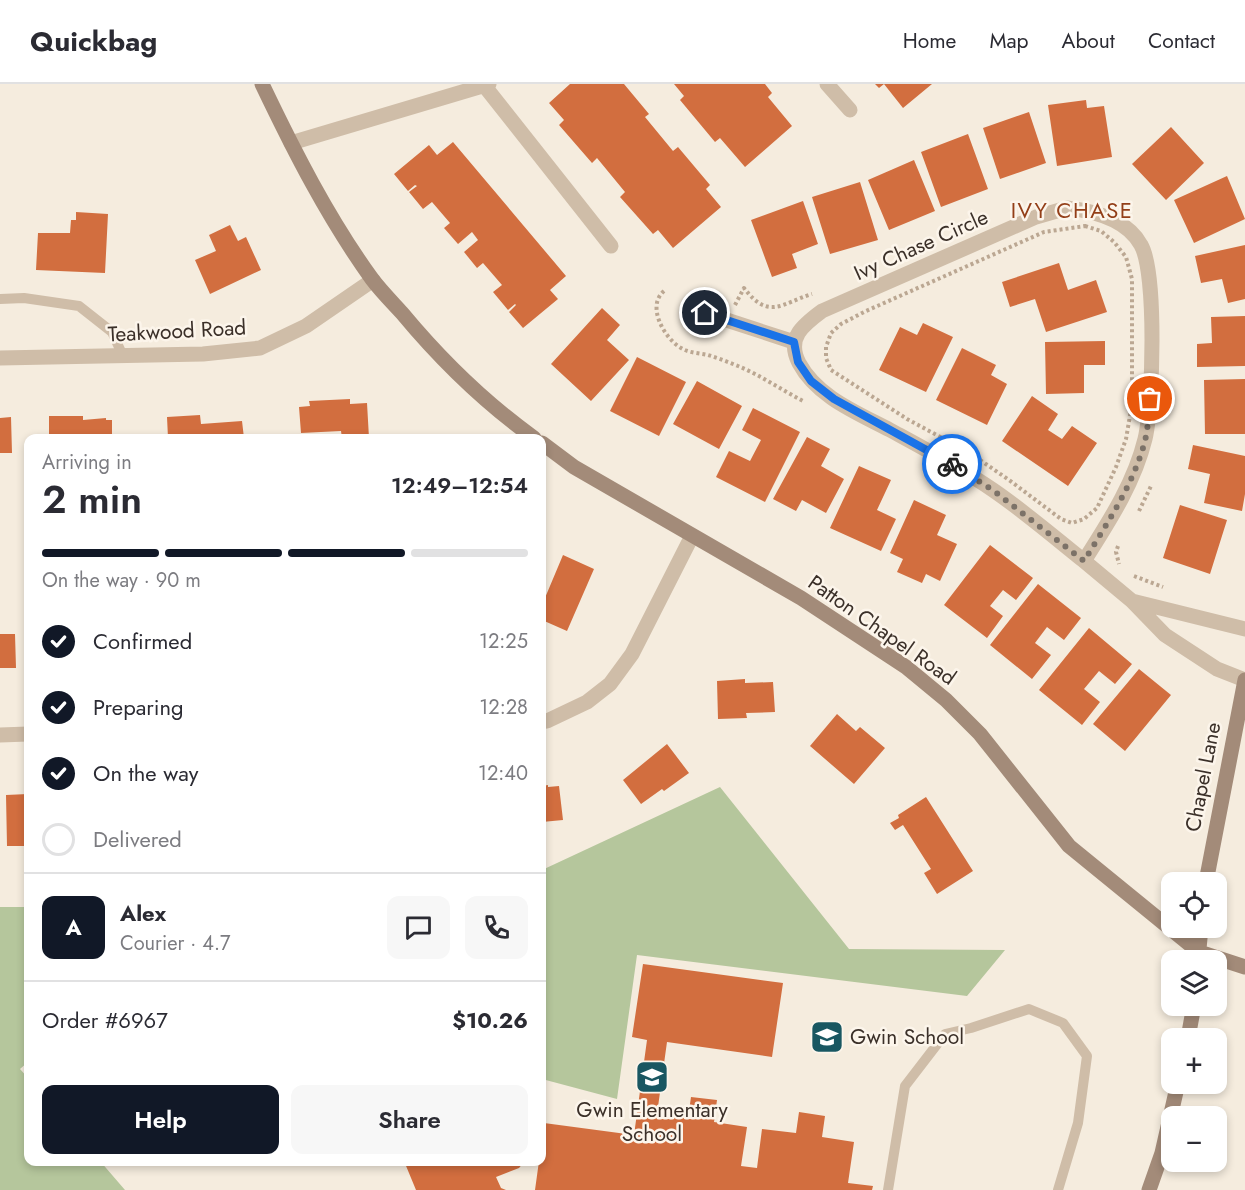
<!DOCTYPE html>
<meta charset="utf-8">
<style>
:root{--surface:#fff;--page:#f7f7f7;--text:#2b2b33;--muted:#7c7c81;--line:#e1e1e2;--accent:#111827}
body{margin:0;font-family:Jost,sans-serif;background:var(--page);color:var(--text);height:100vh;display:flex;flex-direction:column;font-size:22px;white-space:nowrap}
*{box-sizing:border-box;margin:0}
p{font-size:20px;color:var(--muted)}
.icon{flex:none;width:33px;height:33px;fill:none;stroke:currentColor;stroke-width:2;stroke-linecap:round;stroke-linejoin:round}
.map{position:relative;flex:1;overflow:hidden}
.drawer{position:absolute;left:24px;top:350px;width:522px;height:732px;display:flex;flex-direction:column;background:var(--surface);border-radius:12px;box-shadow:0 3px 9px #0003}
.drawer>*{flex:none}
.tools{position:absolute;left:1161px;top:788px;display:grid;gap:12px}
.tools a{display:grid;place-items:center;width:66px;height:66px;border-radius:12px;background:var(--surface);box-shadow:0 3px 9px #0003;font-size:30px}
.pin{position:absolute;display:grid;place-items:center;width:51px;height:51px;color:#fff;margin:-26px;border:3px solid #fff;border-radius:50%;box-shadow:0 2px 6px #0007}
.courier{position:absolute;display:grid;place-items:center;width:60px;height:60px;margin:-30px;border:4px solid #1a73e8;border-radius:50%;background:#fff;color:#222;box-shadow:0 2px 8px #0007}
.overview em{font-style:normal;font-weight:600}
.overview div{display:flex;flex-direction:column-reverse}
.overview{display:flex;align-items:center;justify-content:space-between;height:102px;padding:0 18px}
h1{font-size:39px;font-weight:600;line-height:45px}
.bar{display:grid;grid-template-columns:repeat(4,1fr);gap:9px 6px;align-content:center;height:72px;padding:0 18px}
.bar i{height:8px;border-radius:4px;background:var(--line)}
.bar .on{background:var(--accent)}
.bar p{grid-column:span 4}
.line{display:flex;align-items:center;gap:15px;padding:0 18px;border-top:2px solid var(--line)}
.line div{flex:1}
.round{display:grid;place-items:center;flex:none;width:63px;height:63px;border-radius:12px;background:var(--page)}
ol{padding:0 18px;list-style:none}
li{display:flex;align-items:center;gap:18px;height:66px}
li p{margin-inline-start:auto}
li .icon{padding:6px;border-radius:50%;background:var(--accent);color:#fff;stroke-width:4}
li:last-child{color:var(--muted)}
li i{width:33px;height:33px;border:3px solid var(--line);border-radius:50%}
.action{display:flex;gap:12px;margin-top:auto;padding:12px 18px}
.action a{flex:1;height:69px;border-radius:12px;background:var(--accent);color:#fff;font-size:24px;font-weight:600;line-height:69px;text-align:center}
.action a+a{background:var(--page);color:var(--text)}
header{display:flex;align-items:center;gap:36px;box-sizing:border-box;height:84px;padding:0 30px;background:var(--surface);border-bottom:2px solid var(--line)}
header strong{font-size:28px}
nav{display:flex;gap:33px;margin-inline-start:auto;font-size:21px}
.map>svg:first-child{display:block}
</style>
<header>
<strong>Quickbag</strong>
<nav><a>Home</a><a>Map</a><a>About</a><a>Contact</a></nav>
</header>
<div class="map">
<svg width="1245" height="1106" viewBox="0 0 1245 1106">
<rect width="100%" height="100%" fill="#f5ecde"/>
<path fill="#b5c69c" d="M720,703L849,865L1005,866L967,912L637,871L617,1015L542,995V786Z
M0,823H28V978L20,985L28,994V1077H100L125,1106H0Z"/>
<path fill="#d26e3f" d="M570,0H624L649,30L645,33L673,67L678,63L710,101L706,105L721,123L673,164L658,146L653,150L620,113L625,108L597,74L592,79L559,41L564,36L549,19Z
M674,0H765L772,9L768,13L792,42L745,83L720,54L715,58L680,16L684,12Z
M875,0H932L903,24L884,0L879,4Z
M1086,16L1087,24L1104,22L1112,73L1057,82L1048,21Z
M1029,28L1046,79L1000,95L983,44Z
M1171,43L1204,79L1166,116L1132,80Z
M968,50L988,105L941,123L921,68Z
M453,58L566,192L550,206L558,215L523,244L509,228L516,221L515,220L508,226L493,208L502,201L483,179L477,184L464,168L478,156L472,148L458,160L444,144L450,139L432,118L423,125L409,108L417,102L415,101L408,107L394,90L429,61L437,71Z
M914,76L935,127L889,146L868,96Z
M1227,92L1245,135L1194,159L1174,116Z
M860,98L878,156L830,170L812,113Z
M803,117L818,160L792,170L797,184L772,193L751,136Z
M76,128L108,130L105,189L36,186L38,149H70L71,136H76Z
M230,141L238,157L246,153L261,186L210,210L195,176L216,167L209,151Z
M1245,161V215L1228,219L1222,195L1201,199L1195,172Z
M1059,179L1068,206L1096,196L1107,228L1046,248L1035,215L1010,223L1002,198Z
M602,224L620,241L607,256L629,276L591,317L551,280Z
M1245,232V282L1197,283V260L1212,259L1211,233Z
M923,239L953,253L926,308L879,286L900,243L917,251Z
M1105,257V281H1084V309L1046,310L1045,258Z
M962,264L996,281L991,291L1007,300L987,341L936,316Z
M637,273L686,298L659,352L610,327Z
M1245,295V350H1205L1204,296Z
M697,297L742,322L719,365L673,340Z
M1032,312L1058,330L1048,346L1062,355L1072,342L1097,359L1068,402L1002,357Z
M350,315V320L367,319L369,354H342L341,347L301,349L299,323L310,322L309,317Z
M753,324L800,348L765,418L716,393L729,367L750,377L761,356L742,346Z
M200,331L201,340L242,337L244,354H168L167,333Z
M49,332H83V336L106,334V336H112V354H49Z
M11,333L12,369H0V334Z
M807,353L830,365L821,382L844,395L826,429L802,416L796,427L773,415Z
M1193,361L1245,372V410L1242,427L1204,419L1210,390L1188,385Z
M859,382L891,396L877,426L896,435L881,467L830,444Z
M914,416L946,431L937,451L957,460L940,497L926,490L922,499L897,488L903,475L890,469Z
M1180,421L1227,436L1210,490L1163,474Z
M990,461L1033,494L1016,516L1003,506L990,522L1003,532L987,554L944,521Z
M563,471L594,485L567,547L542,536V521Z
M1038,500L1081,534L1064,556L1047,543L1035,559L1051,571L1032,595L990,561Z
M1089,544L1132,580L1115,600L1099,587L1084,605L1100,618L1082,641L1039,606Z
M0,550H15L16,584H0Z
M1139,585L1171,611L1125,667L1093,640Z
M745,595V599L773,598L775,628L746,629L747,634L718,635L717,597Z
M837,630L856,647L860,643L885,664L854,700L810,662Z
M667,660L689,689L664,707L662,705L641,720L623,696Z
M548,701V703L559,702L563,736L542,738V702Z
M28,710V762H7L6,711Z
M926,713L973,787L937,810L924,789L931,785L903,741L895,746L890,739L899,734L898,731Z
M643,880L783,899L772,973L667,958L657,1030L688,1034L691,1013L717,1016L714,1038L747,1043L741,1082L757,1084L762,1045L796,1049L799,1028L825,1032L822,1053L854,1058L848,1099L873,1102L872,1106H535L539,1077H542L544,1039L634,1051L647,956L632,953Z
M404,1077H525L519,1084L496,1093L501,1104L506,1106H416Z"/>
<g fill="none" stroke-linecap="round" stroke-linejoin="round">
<path stroke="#bba792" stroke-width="4" stroke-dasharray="3 3" stroke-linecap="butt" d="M1085,142L1101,147L1114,158L1126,173L1132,195V320L1126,355L1116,383L1097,424L1084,435L1072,439L1061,435L1009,396L970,369L907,335L831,286L826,274V263L831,249L841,240L866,227L1044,148Z
M664,207C646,222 664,254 681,264C689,269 699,269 708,271C718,274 728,278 738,282C760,291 782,306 803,317
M735,221L744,204C769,237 782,219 812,210
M1139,427L1151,402
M1118,462L1116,468L1119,480
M1134,492L1163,503"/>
<path stroke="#cfbda8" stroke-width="10" d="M0,215L24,214L79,222L112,248L123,272
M888,1106L905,1002L945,950L971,944L1029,925L1063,939L1087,972L1078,1039L1058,1106"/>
<path stroke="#cfbda8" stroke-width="15" d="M483,0L611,162
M827,0L850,26
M291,59L489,0
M1067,124C1094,127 1127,135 1141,161C1157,189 1153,322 1145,355C1134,400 1108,439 1084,477C1054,453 1025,428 993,406C961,384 925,365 890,346C858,329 817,313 799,279C786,254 803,241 822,227L1036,133Z
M705,229L794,258
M0,274L203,270L260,264L306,242L373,196
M1084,477L1132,517L1165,551L1217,585L1245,596
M1132,517L1245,545
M542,638L547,637L587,618L610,600L632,570L692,452
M0,651L28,650"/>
<path stroke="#a38b79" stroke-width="15" d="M262,0C294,67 328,134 372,195C381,207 392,218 402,229C441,276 484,318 534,354
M542,359L574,383L801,514L906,583L946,616L980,650L1069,762L1199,868L1245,883
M1206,798L1245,596
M1198,876L1201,843
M1188,954L1194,921
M1149,1106L1162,1069L1178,999"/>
</g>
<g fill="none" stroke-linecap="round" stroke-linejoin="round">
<path stroke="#7c7268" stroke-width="6" stroke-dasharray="0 10.8" d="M952,380L994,407L1084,477C1108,438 1133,401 1145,357C1148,343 1149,329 1150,315"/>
<path stroke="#1a73e8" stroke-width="8" d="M705,229L794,258L798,278L811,297L834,315L952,380"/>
</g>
<defs>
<g id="school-square" transform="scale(1.725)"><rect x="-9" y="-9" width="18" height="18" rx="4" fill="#195762" stroke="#fcf5eb"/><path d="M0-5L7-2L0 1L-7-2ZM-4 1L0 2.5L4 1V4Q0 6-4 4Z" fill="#fff"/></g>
</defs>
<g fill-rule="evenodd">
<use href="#school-square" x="827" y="953"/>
<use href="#school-square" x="652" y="993"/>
</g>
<g text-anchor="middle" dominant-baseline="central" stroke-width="5" stroke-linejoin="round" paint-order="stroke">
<g font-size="21" fill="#3b3029" stroke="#fcf5eb">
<text transform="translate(921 161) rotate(-24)">Ivy Chase Circle</text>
<text transform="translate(177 247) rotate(-3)">Teakwood Road</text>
<text transform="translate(882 546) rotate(35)">Patton Chapel Road</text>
<text transform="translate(1203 693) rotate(-79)">Chapel Lane</text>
</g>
<g font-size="21" fill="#3b3029" stroke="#fcf5eb" text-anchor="start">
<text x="850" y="953">Gwin School</text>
<text x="652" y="1026" text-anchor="middle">Gwin Elementary<tspan x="652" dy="24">School</tspan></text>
</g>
<g font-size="22" letter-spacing="1.5" fill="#933f19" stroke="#fcf5eb">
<text x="1072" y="126">IVY CHASE</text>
</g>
</g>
</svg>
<div class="tools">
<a><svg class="icon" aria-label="locate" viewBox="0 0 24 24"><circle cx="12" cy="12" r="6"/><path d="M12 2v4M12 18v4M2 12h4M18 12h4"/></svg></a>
<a><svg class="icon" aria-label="layers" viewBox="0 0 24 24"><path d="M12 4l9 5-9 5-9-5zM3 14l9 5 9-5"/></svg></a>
<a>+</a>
<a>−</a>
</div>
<div class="pin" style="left:1150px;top:315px;background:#ea580c"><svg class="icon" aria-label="bag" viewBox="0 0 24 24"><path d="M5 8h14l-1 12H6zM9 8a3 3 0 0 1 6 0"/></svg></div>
<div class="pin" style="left:705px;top:229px;background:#1f2937"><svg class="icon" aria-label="home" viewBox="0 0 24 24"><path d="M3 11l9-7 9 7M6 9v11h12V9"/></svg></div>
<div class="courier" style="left:952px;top:380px"><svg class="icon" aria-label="bike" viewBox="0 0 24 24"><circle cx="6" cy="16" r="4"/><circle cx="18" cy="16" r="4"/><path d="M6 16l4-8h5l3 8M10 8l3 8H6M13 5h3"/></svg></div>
<section class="drawer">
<div class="overview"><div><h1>2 min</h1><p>Arriving in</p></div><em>12:49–12:54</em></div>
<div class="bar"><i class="on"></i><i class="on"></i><i class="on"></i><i></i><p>On the way · 90 m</p></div>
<ol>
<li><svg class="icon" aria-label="check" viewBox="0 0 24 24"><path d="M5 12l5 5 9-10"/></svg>Confirmed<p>12:25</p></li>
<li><svg class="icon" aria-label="check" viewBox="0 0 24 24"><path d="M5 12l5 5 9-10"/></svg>Preparing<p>12:28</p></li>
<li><svg class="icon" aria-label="check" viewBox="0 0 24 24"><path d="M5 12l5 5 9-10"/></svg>On the way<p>12:40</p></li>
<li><i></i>Delivered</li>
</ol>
<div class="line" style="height:108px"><b class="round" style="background:var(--accent);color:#fff">A</b><div><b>Alex</b><p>Courier · 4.7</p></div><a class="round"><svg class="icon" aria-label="chat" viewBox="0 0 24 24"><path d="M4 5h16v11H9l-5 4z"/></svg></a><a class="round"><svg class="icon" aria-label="phone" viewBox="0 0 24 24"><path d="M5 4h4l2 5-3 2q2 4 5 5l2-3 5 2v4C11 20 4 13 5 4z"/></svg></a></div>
<div class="line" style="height:78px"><div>Order #6967</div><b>$10.26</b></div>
<div class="action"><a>Help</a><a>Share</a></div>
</section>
</div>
